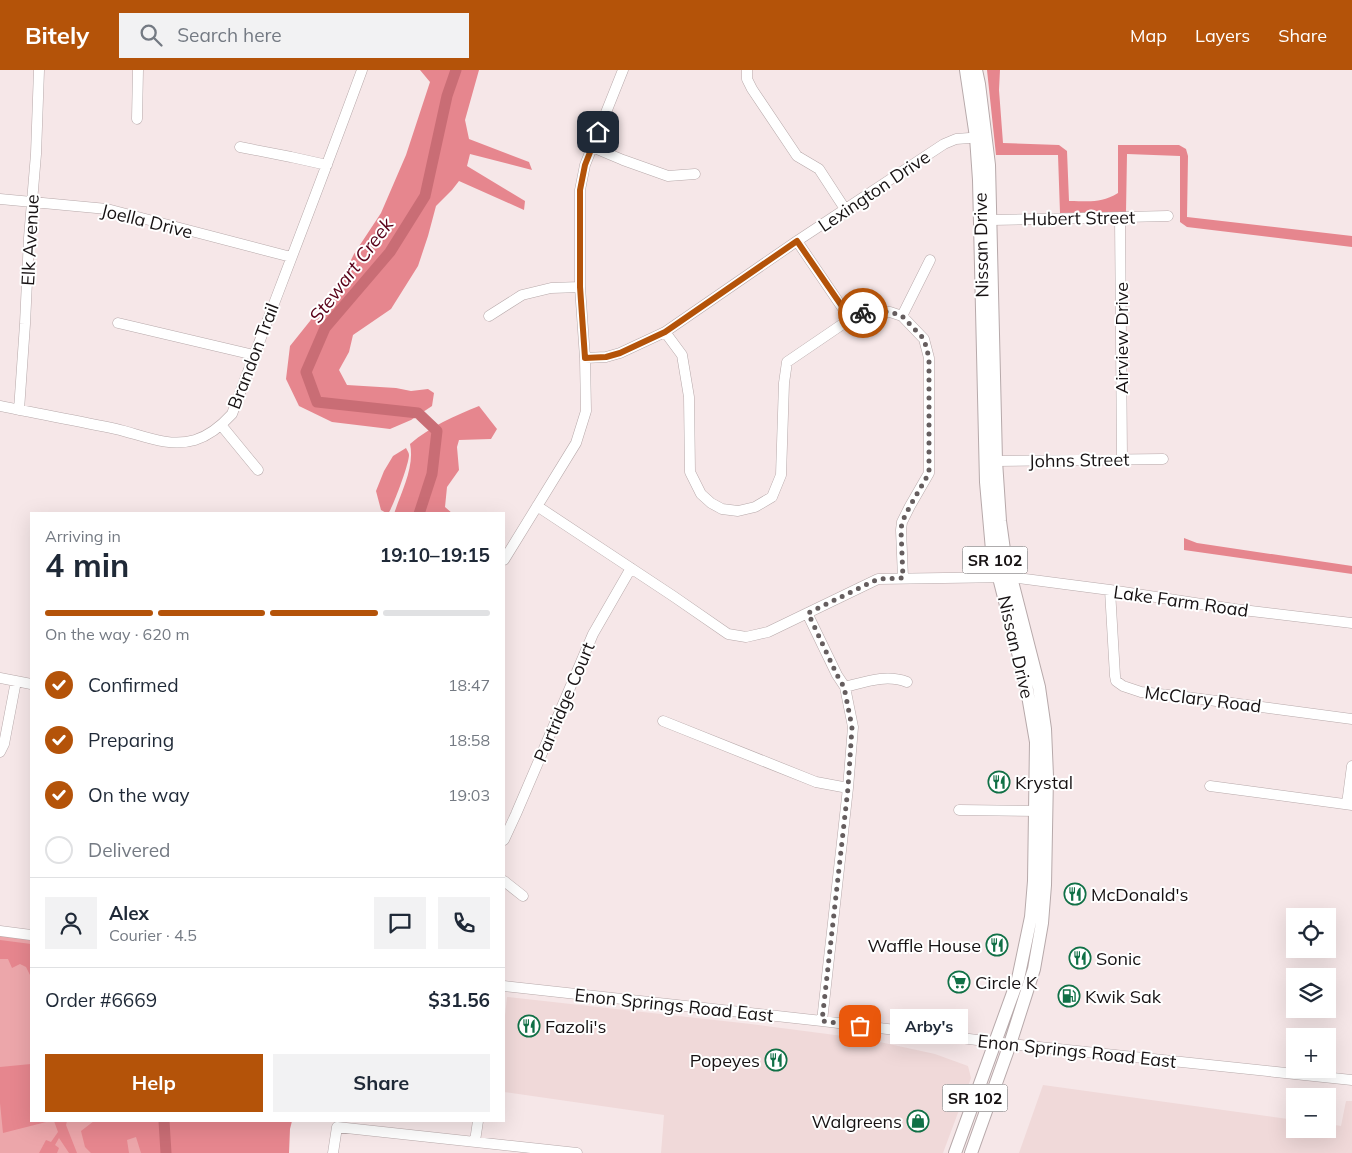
<!DOCTYPE html>
<meta charset="utf-8">
<style>
:root{--surface:#fff;--page:#f2f2f3;--text:#1f2937;--muted:#747a83;--line:#e0e1e3;--accent:#b45309}
body{margin:0;font-family:Mulish,sans-serif;background:var(--page);color:var(--text);height:100vh;display:flex;flex-direction:column;font-size:19px;white-space:nowrap}
*{box-sizing:border-box;margin:0}
p{font-size:16px;color:var(--muted)}
.icon{flex:none;width:28px;height:28px;fill:none;stroke:currentColor;stroke-width:2;stroke-linecap:round;stroke-linejoin:round}
.map{position:relative;flex:1;overflow:hidden}
.drawer{position:absolute;left:30px;top:442px;width:475px;height:610px;display:flex;flex-direction:column;background:var(--surface);border-radius:0px;box-shadow:0 5px 20px #0002}
.drawer>*{flex:none}
.tools{position:absolute;left:1286px;top:838px;display:grid;gap:10px}
.tools a{display:grid;place-items:center;width:50px;height:50px;border-radius:0px;background:var(--surface);box-shadow:0 5px 20px #0002;font-size:25px}
.pin{position:absolute;display:grid;place-items:center;width:42px;height:42px;color:#fff;margin:-21px;border-radius:10px;box-shadow:0 2px 8px #0006}
.courier{position:absolute;display:grid;place-items:center;width:50px;height:50px;margin:-25px;border:4px solid #b45309;border-radius:50%;background:#fff;color:#222;box-shadow:0 1px 6px #0007}
.bubble{position:absolute;height:35px;border-radius:0px;background:var(--surface);box-shadow:0 5px 20px #0002;font-size:16px;font-weight:700;line-height:35px;text-align:center}
.headline em{font-style:normal;font-weight:700}
.headline div{display:flex;flex-direction:column-reverse}
.headline{display:flex;align-items:center;justify-content:space-between;height:85px;padding:0 15px}
h1{font-size:32px;font-weight:700;line-height:38px}
.bar{display:grid;grid-template-columns:repeat(4,1fr);gap:8px 5px;align-content:center;height:60px;padding:0 15px}
.bar i{height:6px;border-radius:4px;background:var(--line)}
.bar .active{background:var(--accent)}
.bar p{grid-column:span 4}
.line{display:flex;align-items:center;gap:12px;padding:0 15px;border-top:1px solid var(--line)}
.line div{flex:1}
.round{display:grid;place-items:center;flex:none;width:52px;height:52px;border-radius:0px;background:var(--page)}
ol{padding:0 15px;list-style:none}
li{display:flex;align-items:center;gap:15px;height:55px}
li p{margin-inline-start:auto}
li .icon{padding:5px;border-radius:50%;background:var(--accent);color:#fff;stroke-width:4}
li:last-child{color:var(--muted)}
li i{width:28px;height:28px;border:2px solid var(--line);border-radius:50%}
.action{display:flex;gap:10px;margin-top:auto;padding:10px 15px}
.action a{flex:1;height:58px;border-radius:0px;background:var(--accent);color:#fff;font-size:20px;font-weight:700;line-height:58px;text-align:center}
.action a+a{background:var(--page);color:var(--text)}
header{display:flex;align-items:center;gap:30px;box-sizing:border-box;height:70px;padding:0 25px;background:var(--accent);color:#fff}
header strong{font-size:24px}
nav{display:flex;gap:28px;margin-inline-start:auto;font-size:18px}
.search{width:350px;height:45px;background:var(--page);display:flex;align-items:center;gap:12px;box-sizing:border-box;padding:0 18px;border-radius:0px;color:var(--muted);font-size:19px}
.map>svg:first-child{display:block}
</style>
<header>
<strong>Bitely</strong>
<div class="search"><svg class="icon" aria-label="search" viewBox="0 0 24 24"><circle cx="10" cy="10" r="6"/><path d="M15 15l6 6"/></svg>Search here</div>
<nav><a>Map</a><a>Layers</a><a>Share</a></nav>
</header>
<div class="map">
<svg width="1352" height="1083" viewBox="0 0 1352 1083">
<rect width="100%" height="100%" fill="#f6e7e8"/>
<path fill="#f0d9d9" d="M507,927L751,954L866,969L935,984L968,996L971,1008L943,1083H661L664,1045L504,1022V955Z
M1043,1015L1295,1050V1059H1328V1054L1341,1056L1346,1031H1352V1083H1019Z"/>
<path fill="#eca6aa" d="M0,861L31,865V1051H160V1083H0Z"/>
<path fill="#e6868e" d="M420,0H479L465,50L469,69L529,92L532,100L470,84L467,96L525,131L524,140L459,111L452,120L436,136L428,166L418,196L391,239L353,265L349,282L339,300L347,315L396,318L411,321L428,319L434,323L432,336L411,350L390,359L332,352L299,336L286,309L290,276L338,216L354,184L381,143L406,85L430,12Z
M987,0H1000L999,20L1003,73L1059,75L1067,81L1069,131C1088,131 1100,134 1118,123V75H1179L1186,79L1188,86L1187,147L1352,166V177L1187,157L1180,152V86L1127,84L1126,142L1060,143L1058,85H996Z
M479,336L497,359L491,369L459,370L457,377L459,400L447,417L445,437L453,444H394C401,422 415,397 410,374C431,356 454,346 479,336Z
M406,378C407,380 409,383 409,385C409,394 393,437 388,444L381,440L376,421L384,401L393,386Z
M1184,468L1197,473L1352,496V504L1184,480Z
M0,870L31,874V907L26,897L20,894L12,898L8,889H0Z
M31,994V1051H50L3,1063L0,1033V997Z
M54,1051H67L66,1055L77,1083H69L59,1068L55,1075L59,1078L57,1083H39L46,1070L51,1072L58,1062Z
M94,1051H292L290,1059L289,1083H141L136,1067L127,1070L129,1083H91L85,1077L81,1061Z"/>
<g fill="none" stroke-linecap="round" stroke-linejoin="round">
<path stroke="#c96d75" stroke-width="11" d="M419,444L432,404L437,361L418,343L317,332L306,302L325,258L390,182L425,126L447,26L456,0
M164,1051L166,1083"/>
<g stroke="#b7a9aa" stroke-width="11">
<path id="minor" d="M747,0V9L752,19L797,86L819,99L845,139
M137,49L138,0
M240,77L291,87L327,95
M592,77L623,90L668,106L695,104
M0,129L107,139L291,187
M1120,147L1122,389
M991,150L1168,146
M797,171L850,249
M489,246L522,225L551,218L580,217
M902,246L930,190
M118,253L254,285
M665,262L682,285L689,327L690,402L701,424L711,433L722,439L738,441L755,437L772,427L781,405L784,313L787,292L856,245L869,241L890,242L902,246L924,269L929,288V403L910,436L902,452L901,460L903,508
M585,288L606,287L620,283L665,262L797,171L944,74L956,69L983,67
M0,336C39,344 78,351 116,359C142,365 168,378 195,370C208,366 222,355 232,344C275,230 320,115 362,0
M19,340L25,254L29,168L36,84L39,0
M221,355L258,400
M996,391L1163,389
M537,436L673,526L728,564L746,567L768,562L878,509L1010,507L1110,520L1234,539L1352,553
M504,490L576,373L586,341L585,288L580,217V120L585,95L623,0
M1110,520L1115,606L1116,611L1123,616L1141,622L1186,627L1352,649
M807,543L837,605L845,617L853,657L848,718L822,951
M0,608L31,614
M845,617C865,612 886,604 907,612
M663,651L816,712L848,718
M0,682L4,674L16,611
M1210,716L1352,735
M1347,734L1352,696
M959,740L1040,741
M504,770L516,744L593,564L631,498
M504,811L523,826
M0,861L31,865
M504,916L822,951L1010,974L1352,1010
M475,1071L478,1051
M333,1083L337,1057L577,1083"/>
</g>
<g stroke="#b7a9aa" stroke-width="14">
<path id="major" d="M955,1083L1018,909L1031,847L1034,811L1036,672L1026,614L992,480L986,412L979,110L976,67L966,0
M971,1083L1010,974L1034,899L1042,853L1045,815L1047,706L1045,659L1039,617L1004,480L1000,451L996,391L989,95L979,14L976,0"/>
</g>
<use href="#minor" stroke="#fff" stroke-width="10"/>
<use href="#major" stroke="#fff" stroke-width="12"/>
</g>
<g fill="none" stroke-linecap="round" stroke-linejoin="round">
<path stroke="#655d5e" stroke-width="5" stroke-dasharray="0 9" d="M860,956L822,951L848,718L852,657L844,617L837,605L808,543L878,509L903,508L901,460L902,452L910,436L929,403V288L924,269L902,246L890,242L869,241L863,243"/>
<path stroke="#b45309" stroke-width="6" d="M598,62L585,95L580,120V217L585,288L606,287L620,283L665,262L797,171L850,248L856,245L863,243"/>
</g>
<defs>
<g id="restaurant-ring" transform="scale(1.125)"><circle r="9.5" fill="#fff" stroke="#107046" stroke-width="1.5"/><path d="M-5-6h1v4h1v-4h1v4h1v-4h1v5L-1.5 .5V6h-2V.5L-5-1ZM5-6V6H3V1.5H1.5Q1.5-4 5-6Z" fill="#107046"/></g>
<g id="supermarket-ring" transform="scale(1.125)"><circle r="9.5" fill="#fff" stroke="#107046" stroke-width="1.5"/><path d="M-6-5.5h2.5l.6 2H6L4.5 2H-2.5L-4.4-4H-6ZM-1.5 3.2a1.3 1.3 0 1 0 .1 0ZM3 3.2a1.3 1.3 0 1 0 .1 0Z" fill="#107046"/></g>
<g id="fuel-ring" transform="scale(1.125)"><circle r="9.5" fill="#fff" stroke="#107046" stroke-width="1.5"/><path d="M-5.5-6h7V0h2V4h1.3V-2.5L3-4.5l.8-.8L6-3V5H2.5V1h-1V6h-7ZM-4.2-4.7v3.2H.2V-4.7Z" fill="#107046"/></g>
<g id="shop-ring" transform="scale(1.125)"><circle r="9.5" fill="#fff" stroke="#107046" stroke-width="1.5"/><path d="M-5-2.5h2.3a2.7 3.5 0 0 1 5.4 0H5L5.5 6h-11ZM-1.5-2.5h3a1.5 2.3 0 0 0-3 0Z" fill="#107046"/></g>
</defs>
<g fill-rule="evenodd">
<use href="#restaurant-ring" x="999" y="712"/>
<use href="#restaurant-ring" x="1075" y="824"/>
<use href="#restaurant-ring" x="997" y="875"/>
<use href="#restaurant-ring" x="1080" y="888"/>
<use href="#supermarket-ring" x="959" y="912"/>
<use href="#fuel-ring" x="1069" y="926"/>
<use href="#restaurant-ring" x="529" y="956"/>
<use href="#restaurant-ring" x="776" y="990"/>
<use href="#shop-ring" x="918" y="1051"/>
</g>
<g text-anchor="middle" dominant-baseline="central" stroke-width="4" stroke-linejoin="round" paint-order="stroke">
<g fill="#fff" stroke="#5d595a" stroke-width="1">
<rect x="962.5" y="476.5" width="65" height="27" rx="4"/>
<rect x="942.5" y="1014.5" width="65" height="27" rx="4"/>
</g>
<g font-size="16" font-weight="bold" fill="#171213">
<text x="995" y="490">SR 102</text>
<text x="975" y="1028">SR 102</text>
</g>
<g font-size="18" fill="#171213" stroke="#fff">
<text transform="translate(874 121) rotate(-34)">Lexington Drive</text>
<text transform="translate(1079 148) rotate(-1)">Hubert Street</text>
<text transform="translate(147 151) rotate(14)">Joella Drive</text>
<text transform="translate(30 170) rotate(-87)">Elk Avenue</text>
<text transform="translate(981 175) rotate(-91)">Nissan Drive</text>
<text transform="translate(1121 268) rotate(-90)">Airview Drive</text>
<text transform="translate(253 286) rotate(-69)">Brandon Trail</text>
<text transform="translate(1079 390) rotate(-1)">Johns Street</text>
<text transform="translate(1181 531) rotate(8)">Lake Farm Road</text>
<text transform="translate(1016 577) rotate(77)">Nissan Drive</text>
<text transform="translate(1203 629) rotate(7)">McClary Road</text>
<text transform="translate(564 632) rotate(-67)">Partridge Court</text>
<text transform="translate(674 935) rotate(6)">Enon Springs Road East</text>
<text transform="translate(1077 981) rotate(6)">Enon Springs Road East</text>
</g>
<g font-size="18" fill="#171213" stroke="#fff" text-anchor="start">
<text x="1015" y="712">Krystal</text>
<text x="1091" y="824">McDonald's</text>
<text x="981" y="875" text-anchor="end">Waffle House</text>
<text x="1096" y="888">Sonic</text>
<text x="975" y="912">Circle K</text>
<text x="1085" y="926">Kwik Sak</text>
<text x="545" y="956">Fazoli's</text>
<text x="760" y="990" text-anchor="end">Popeyes</text>
<text x="902" y="1051" text-anchor="end">Walgreens</text>
</g>
<g font-size="19" font-style="italic" fill="#590018" stroke="#fff">
<text transform="translate(351 200) rotate(-53)">Stewart Creek</text>
</g>
</g>
</svg>
<div class="tools">
<a><svg class="icon" aria-label="locate" viewBox="0 0 24 24"><circle cx="12" cy="12" r="6"/><path d="M12 2v4M12 18v4M2 12h4M18 12h4"/></svg></a>
<a><svg class="icon" aria-label="layers" viewBox="0 0 24 24"><path d="M12 4l9 5-9 5-9-5zM3 14l9 5 9-5"/></svg></a>
<a>+</a>
<a>−</a>
</div>
<div class="pin" style="left:860px;top:956px;background:#ea580c"><svg class="icon" aria-label="bag" viewBox="0 0 24 24"><path d="M5 8h14l-1 12H6zM9 8a3 3 0 0 1 6 0"/></svg></div>
<div class="pin" style="left:598px;top:62px;background:#1f2937"><svg class="icon" aria-label="home" viewBox="0 0 24 24"><path d="M3 11l9-7 9 7M6 9v11h12V9"/></svg></div>
<div class="courier" style="left:863px;top:243px"><svg class="icon" aria-label="bike" viewBox="0 0 24 24"><circle cx="6" cy="16" r="4"/><circle cx="18" cy="16" r="4"/><path d="M6 16l4-8h5l3 8M10 8l3 8H6M13 5h3"/></svg></div>
<div class="bubble" style="left:890px;top:939px;width:78px">Arby's</div>
<section class="drawer">
<div class="headline"><div><h1>4 min</h1><p>Arriving in</p></div><em>19:10–19:15</em></div>
<div class="bar"><i class="active"></i><i class="active"></i><i class="active"></i><i></i><p>On the way · 620 m</p></div>
<ol>
<li><svg class="icon" aria-label="check" viewBox="0 0 24 24"><path d="M5 12l5 5 9-10"/></svg>Confirmed<p>18:47</p></li>
<li><svg class="icon" aria-label="check" viewBox="0 0 24 24"><path d="M5 12l5 5 9-10"/></svg>Preparing<p>18:58</p></li>
<li><svg class="icon" aria-label="check" viewBox="0 0 24 24"><path d="M5 12l5 5 9-10"/></svg>On the way<p>19:03</p></li>
<li><i></i>Delivered</li>
</ol>
<div class="line" style="height:90px"><a class="round"><svg class="icon" aria-label="person" viewBox="0 0 24 24"><circle cx="12" cy="8" r="4"/><path d="M4 21q1-7 8-7t8 7"/></svg></a><div><b>Alex</b><p>Courier · 4.5</p></div><a class="round"><svg class="icon" aria-label="chat" viewBox="0 0 24 24"><path d="M4 5h16v11H9l-5 4z"/></svg></a><a class="round"><svg class="icon" aria-label="phone" viewBox="0 0 24 24"><path d="M5 4h4l2 5-3 2q2 4 5 5l2-3 5 2v4C11 20 4 13 5 4z"/></svg></a></div>
<div class="line" style="height:65px"><div>Order #6669</div><b>$31.56</b></div>
<div class="action"><a>Help</a><a>Share</a></div>
</section>
</div>
